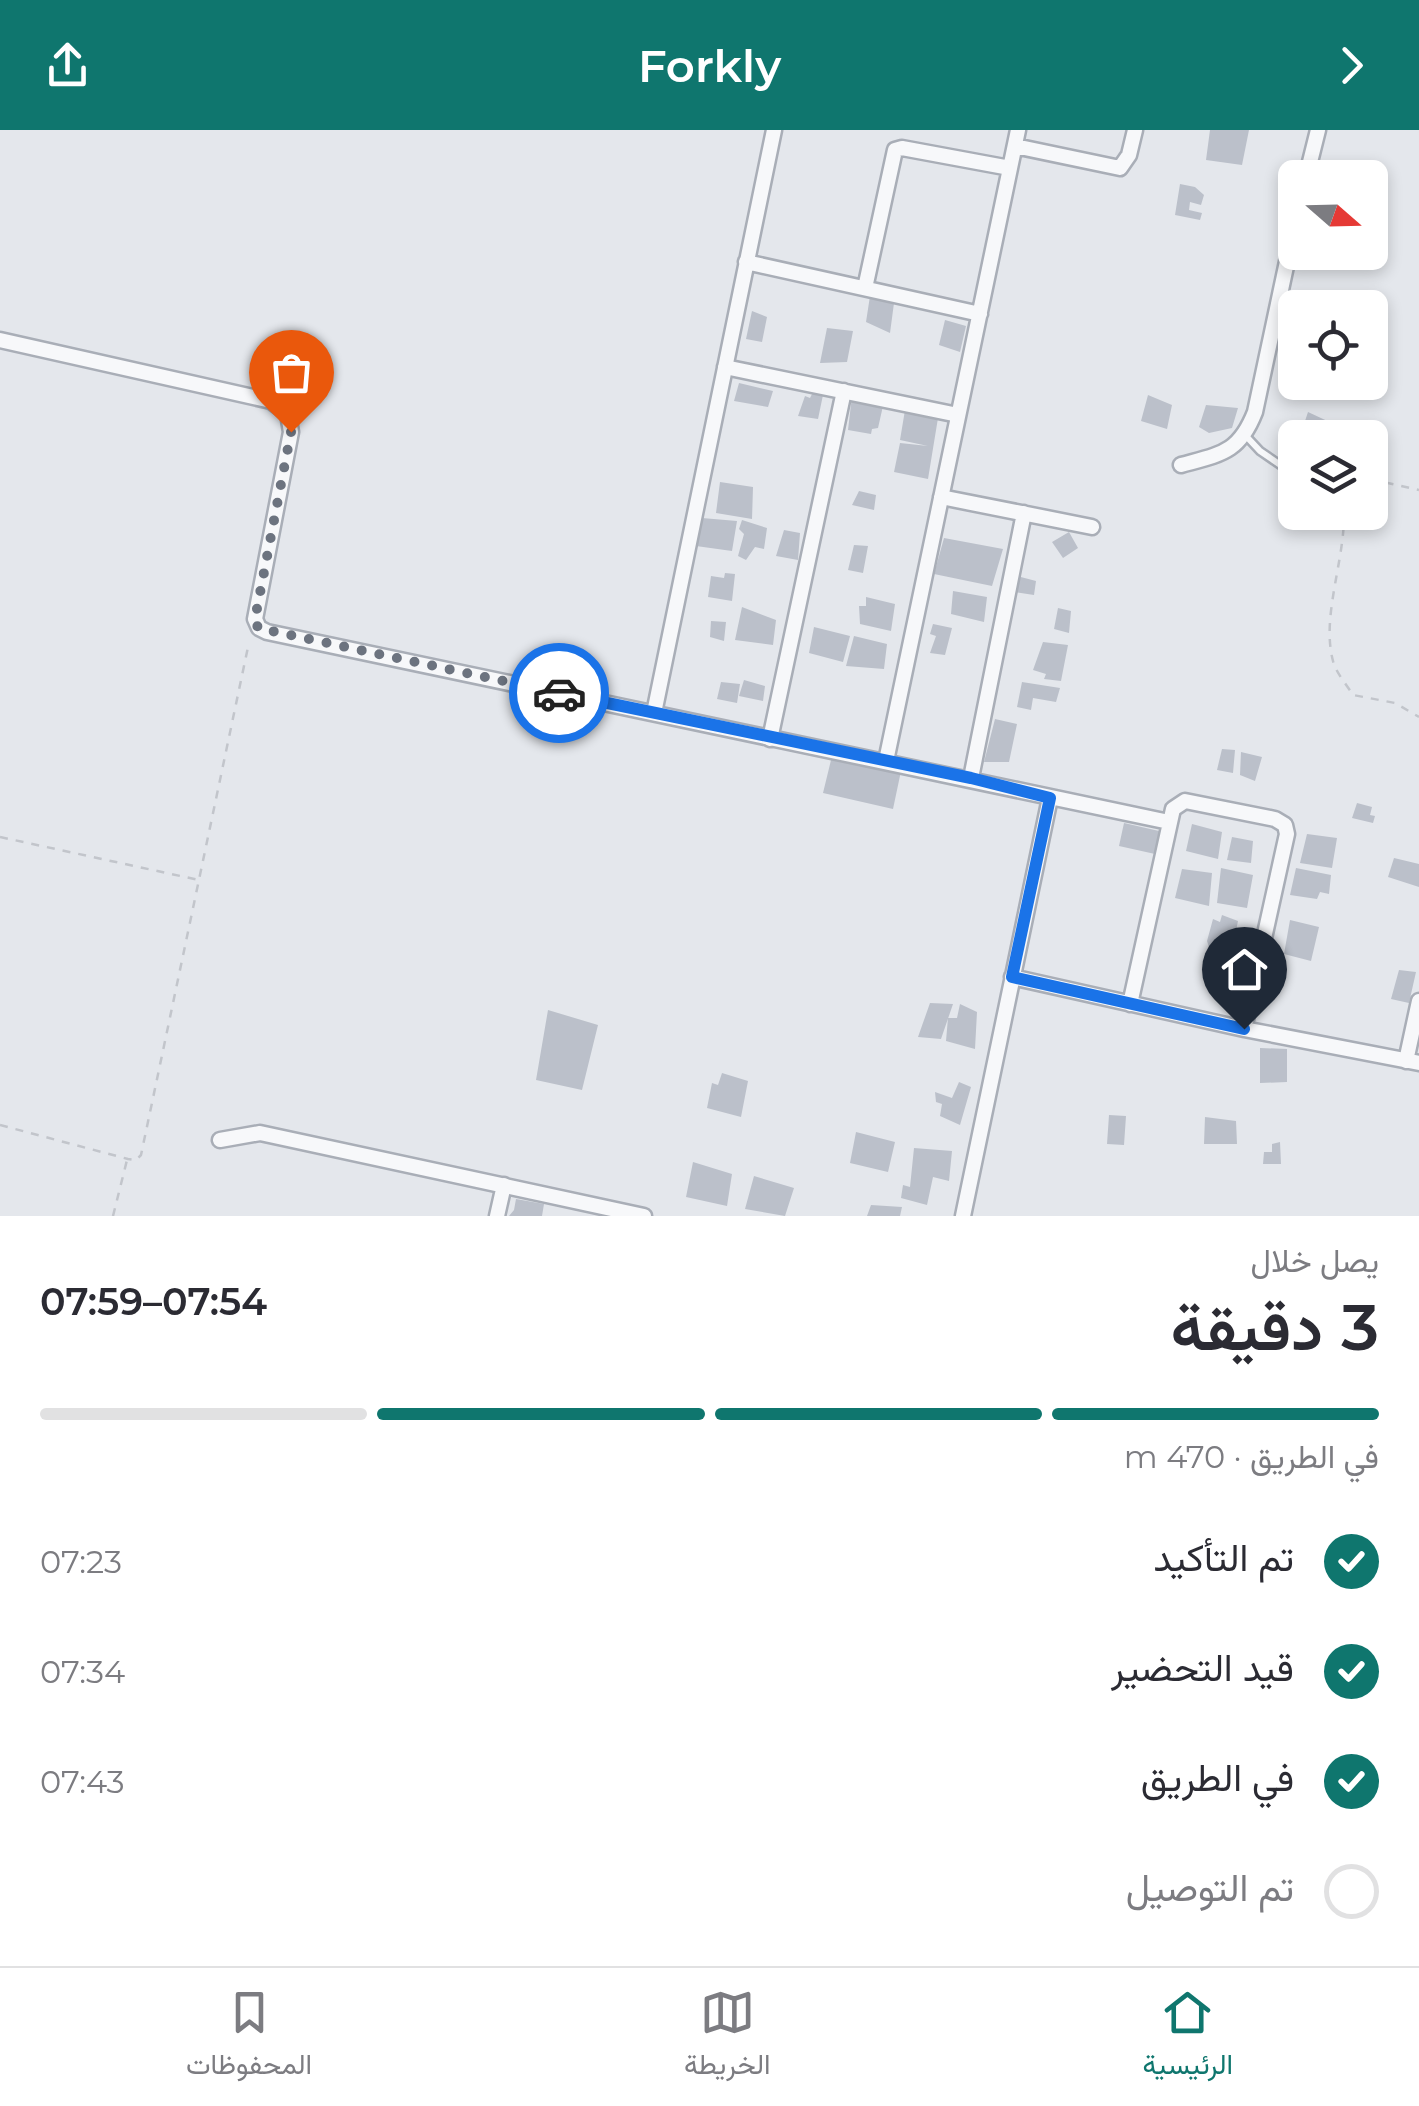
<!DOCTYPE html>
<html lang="ar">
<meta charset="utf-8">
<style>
:root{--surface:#fff;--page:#f7f7f7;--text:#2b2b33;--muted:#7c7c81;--line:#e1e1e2;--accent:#0f766e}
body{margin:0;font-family:Montserrat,Vazirmatn,sans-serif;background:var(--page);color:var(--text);direction:rtl;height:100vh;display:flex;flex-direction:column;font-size:38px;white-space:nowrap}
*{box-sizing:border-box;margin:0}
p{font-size:32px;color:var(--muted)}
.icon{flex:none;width:55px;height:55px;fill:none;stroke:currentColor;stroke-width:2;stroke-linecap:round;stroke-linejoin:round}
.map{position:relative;height:1086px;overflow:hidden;direction:ltr}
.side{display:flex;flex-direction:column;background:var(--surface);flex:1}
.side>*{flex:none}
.needle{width:65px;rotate:110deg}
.controls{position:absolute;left:1278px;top:30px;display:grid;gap:20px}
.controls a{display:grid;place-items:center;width:110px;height:110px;border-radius:15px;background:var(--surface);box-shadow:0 5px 15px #0003;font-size:50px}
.pin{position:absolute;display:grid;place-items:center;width:85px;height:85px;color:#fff;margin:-102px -42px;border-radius:50% 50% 50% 0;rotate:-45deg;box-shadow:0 0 10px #0007}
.pin .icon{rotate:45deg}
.courier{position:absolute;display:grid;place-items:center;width:100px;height:100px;margin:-50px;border:8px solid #1a73e8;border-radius:50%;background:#fff;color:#222;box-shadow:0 2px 12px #0007}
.summary em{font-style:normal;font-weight:600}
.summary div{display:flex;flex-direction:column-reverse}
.summary{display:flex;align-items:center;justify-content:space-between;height:170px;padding:0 40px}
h1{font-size:65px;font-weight:600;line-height:75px}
.bar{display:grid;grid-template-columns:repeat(4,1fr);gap:15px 10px;align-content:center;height:120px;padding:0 40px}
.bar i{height:12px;border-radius:8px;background:var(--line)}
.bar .selected{background:var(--accent)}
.bar p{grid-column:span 4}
ol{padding:0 40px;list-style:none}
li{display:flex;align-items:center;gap:30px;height:110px}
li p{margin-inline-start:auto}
li .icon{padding:10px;border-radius:50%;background:var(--accent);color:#fff;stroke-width:4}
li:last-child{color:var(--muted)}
li i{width:55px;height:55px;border:5px solid var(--line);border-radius:50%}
header{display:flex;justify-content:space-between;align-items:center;height:130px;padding:0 40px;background:var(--accent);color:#fff;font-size:45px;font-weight:600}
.dock{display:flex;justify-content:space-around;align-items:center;height:140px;border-top:2px solid var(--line);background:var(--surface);font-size:28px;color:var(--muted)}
.dock a{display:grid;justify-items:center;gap:5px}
.dock .selected{color:var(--accent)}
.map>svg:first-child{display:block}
</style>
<header><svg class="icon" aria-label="forward" viewBox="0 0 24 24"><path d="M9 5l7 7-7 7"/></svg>Forkly<svg class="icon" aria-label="share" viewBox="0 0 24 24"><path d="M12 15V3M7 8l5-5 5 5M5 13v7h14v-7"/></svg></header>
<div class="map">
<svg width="1419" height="1086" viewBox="0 0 1419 1086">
<rect width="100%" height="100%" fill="#e4e7ec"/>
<path fill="#bbc0ca" d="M1210,0H1249L1242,35L1206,30Z
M1180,54L1195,57L1204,65L1201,75L1190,72L1189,80L1202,83L1200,90L1175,85Z
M870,166L894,173L890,203L866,192Z
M752,181L767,187L762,212L746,209Z
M945,190L966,196L960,222L939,215Z
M827,198L853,201L847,232L820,233Z
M1293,244L1295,252H1314L1313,270L1290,268Z
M739,253L773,261L768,277L734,271Z
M813,262L823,265L818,289L798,286L805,266L810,268Z
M1148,265L1172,275L1167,299L1141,291Z
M852,266L883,276L878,298L872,299L871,304L848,300Z
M1206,275L1238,278L1232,298L1209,303L1199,297Z
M905,280L938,288L928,349L894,342L900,313L928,316L900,310Z
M1308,282L1336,295L1335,308L1300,306Z
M720,352L753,357L752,389L716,383Z
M859,361L876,365L874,380L852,375Z
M702,388L737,391L732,421L696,416Z
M742,390L767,398L764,419L755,417L746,430L738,426L744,404L739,399Z
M784,400L800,403L798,430L776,426Z
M1069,402L1078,418L1063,428L1052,412Z
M944,408L1003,419L992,456L934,444Z
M854,415L868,416L863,443L848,440Z
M725,443L735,444L732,471L708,467L711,446L724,448Z
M1017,446L1036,451L1034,465L1014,462Z
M953,461L987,467L984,492L951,484Z
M866,467L895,474L891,501L860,494L859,476H866Z
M742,477L776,490L773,515L735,510Z
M1058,478L1071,481L1069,503L1054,499Z
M711,491L726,492L724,511L710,507Z
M933,494L952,498L945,525L930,523L936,506L930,504Z
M814,497L850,506L843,532L809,523Z
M854,506L887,514L884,539L846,536Z
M1043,512L1068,515L1061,551L1044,549L1046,544L1033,540Z
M744,550L765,556L763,571L739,566Z
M721,552L740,554L737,573L717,569Z
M1022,552L1060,558L1056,572L1033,568L1031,580L1017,577Z
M995,589L1017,594L1009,632H984Z
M1222,619L1235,620L1233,643L1217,640Z
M1241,622L1262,627L1255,651L1240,645Z
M832,626L901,641L893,679L823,663Z
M1357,673L1372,677L1370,685L1375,686L1373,693L1352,688Z
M1124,693L1159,701L1155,724L1119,716Z
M1192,694L1222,702L1218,729L1186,721Z
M1307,704L1337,708L1332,738L1300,733Z
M1232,707L1253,711L1251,733L1227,730Z
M1394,728L1419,734V757L1388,747Z
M1221,738L1253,745L1247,778L1217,773Z
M1296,738L1331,745L1329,764L1320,762L1317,769L1290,765Z
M1182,739L1212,743L1209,776L1175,768Z
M1222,785L1238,791L1231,825L1210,820L1207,811L1213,789L1220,792Z
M1290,790L1319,797L1311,831L1284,824Z
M1399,840L1416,842L1409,873L1391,869Z
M930,873L953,874L941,909L918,907Z
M960,874L977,882L975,919L946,911L948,888H957Z
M548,880L598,895L582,960L536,950Z
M1260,918L1287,919V952L1260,953Z
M722,943L748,951L741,987L707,978L712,953L718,955Z
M959,952L971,957L960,995L940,986L942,974L936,972L935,962L952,968Z
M1109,985L1126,986L1124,1015L1107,1014Z
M1205,987L1236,991L1237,1014H1204Z
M856,1002L895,1012L888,1042L850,1033Z
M1280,1012L1281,1034H1263L1264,1022H1272V1014Z
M914,1018L952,1021L949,1051L933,1047L927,1075L901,1068L903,1055L910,1057Z
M693,1032L732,1044L727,1076L686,1067Z
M754,1046L794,1058L785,1086L745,1079Z
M516,1069L544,1074L542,1086H509L514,1080Z
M871,1075L902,1077L900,1086H867Z"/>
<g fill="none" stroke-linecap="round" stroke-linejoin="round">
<g stroke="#a9aeb7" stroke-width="11">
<path id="lane" d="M1246,306L1260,321L1295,345"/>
</g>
<g stroke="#a9aeb7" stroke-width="19">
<path id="street" d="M1015,16L1120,38L1129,25L1135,0
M1306,48L1318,0
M746,132L980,184
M865,158L895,20L902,18L1010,38
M0,210L271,271L288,284L291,302L255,489L259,498L267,502L1169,692
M725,237L958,285
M1181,335C1221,324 1239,323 1255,282L1295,94
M941,367L1092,397
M654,583L774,0
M770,609L844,261
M886,631L1018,0
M971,648L1024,383
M1012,847L1244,899L1419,933
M1130,874L1173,679L1185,671L1275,689L1285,695L1287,704L1244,899
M1406,931L1419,871
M220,1010L260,1003L644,1086
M497,1086L504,1055
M963,1086L1050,668"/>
</g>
<path stroke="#c2c5cb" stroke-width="2.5" stroke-dasharray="8 8" stroke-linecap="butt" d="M1370,349L1419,360
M1344,382C1345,431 1321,486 1333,531C1336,543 1347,555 1353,565L1395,573L1419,587
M0,707L199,750
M0,995L128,1029L136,1030L141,1025L248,517
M113,1086L127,1030"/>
<use href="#lane" stroke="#f7f8fa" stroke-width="6"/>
<use href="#street" stroke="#f7f8fa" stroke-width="14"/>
</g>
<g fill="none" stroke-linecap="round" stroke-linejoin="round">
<path stroke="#6c737f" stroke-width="10" stroke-dasharray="0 18" d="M291,302L255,489L258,498L559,563"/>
<path stroke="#1a73e8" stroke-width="12" d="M559,563L971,648L1050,668L1012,847L1244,899"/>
</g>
</svg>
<div class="controls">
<a><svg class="needle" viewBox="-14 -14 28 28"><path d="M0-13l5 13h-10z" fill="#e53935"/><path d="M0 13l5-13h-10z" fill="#7c7c81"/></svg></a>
<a><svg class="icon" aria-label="locate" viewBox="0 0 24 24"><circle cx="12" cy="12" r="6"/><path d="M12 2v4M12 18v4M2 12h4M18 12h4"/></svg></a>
<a><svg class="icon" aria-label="layers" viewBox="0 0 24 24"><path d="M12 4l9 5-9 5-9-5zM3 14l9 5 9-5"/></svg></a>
</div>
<div class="pin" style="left:291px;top:302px;background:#ea580c"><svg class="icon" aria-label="bag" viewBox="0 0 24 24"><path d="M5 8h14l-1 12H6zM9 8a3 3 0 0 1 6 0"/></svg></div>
<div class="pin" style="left:1244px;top:899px;background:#1f2937"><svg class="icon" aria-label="home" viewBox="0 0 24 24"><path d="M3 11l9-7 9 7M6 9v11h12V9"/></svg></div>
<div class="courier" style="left:559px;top:563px"><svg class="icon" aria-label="car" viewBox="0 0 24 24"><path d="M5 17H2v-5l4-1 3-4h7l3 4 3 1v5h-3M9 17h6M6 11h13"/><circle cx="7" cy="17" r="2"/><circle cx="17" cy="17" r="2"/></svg></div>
</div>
<section class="side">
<div class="summary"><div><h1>3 دقيقة</h1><p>يصل خلال</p></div><em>07:54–07:59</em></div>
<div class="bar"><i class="selected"></i><i class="selected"></i><i class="selected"></i><i></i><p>في الطريق · 470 m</p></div>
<ol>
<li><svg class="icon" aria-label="check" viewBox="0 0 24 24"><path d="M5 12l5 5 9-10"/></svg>تم التأكيد<p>07:23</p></li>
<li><svg class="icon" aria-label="check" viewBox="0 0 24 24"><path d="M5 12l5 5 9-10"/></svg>قيد التحضير<p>07:34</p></li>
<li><svg class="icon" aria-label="check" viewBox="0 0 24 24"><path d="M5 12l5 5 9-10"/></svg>في الطريق<p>07:43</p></li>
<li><i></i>تم التوصيل</li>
</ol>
</section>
<nav class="dock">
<a class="selected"><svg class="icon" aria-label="home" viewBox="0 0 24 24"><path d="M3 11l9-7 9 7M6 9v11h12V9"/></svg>الرئيسية</a>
<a><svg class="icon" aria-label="map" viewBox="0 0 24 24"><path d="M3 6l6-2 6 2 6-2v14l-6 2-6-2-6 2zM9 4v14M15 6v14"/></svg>الخريطة</a>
<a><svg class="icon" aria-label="saved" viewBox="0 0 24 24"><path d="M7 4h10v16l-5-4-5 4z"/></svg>المحفوظات</a>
</nav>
